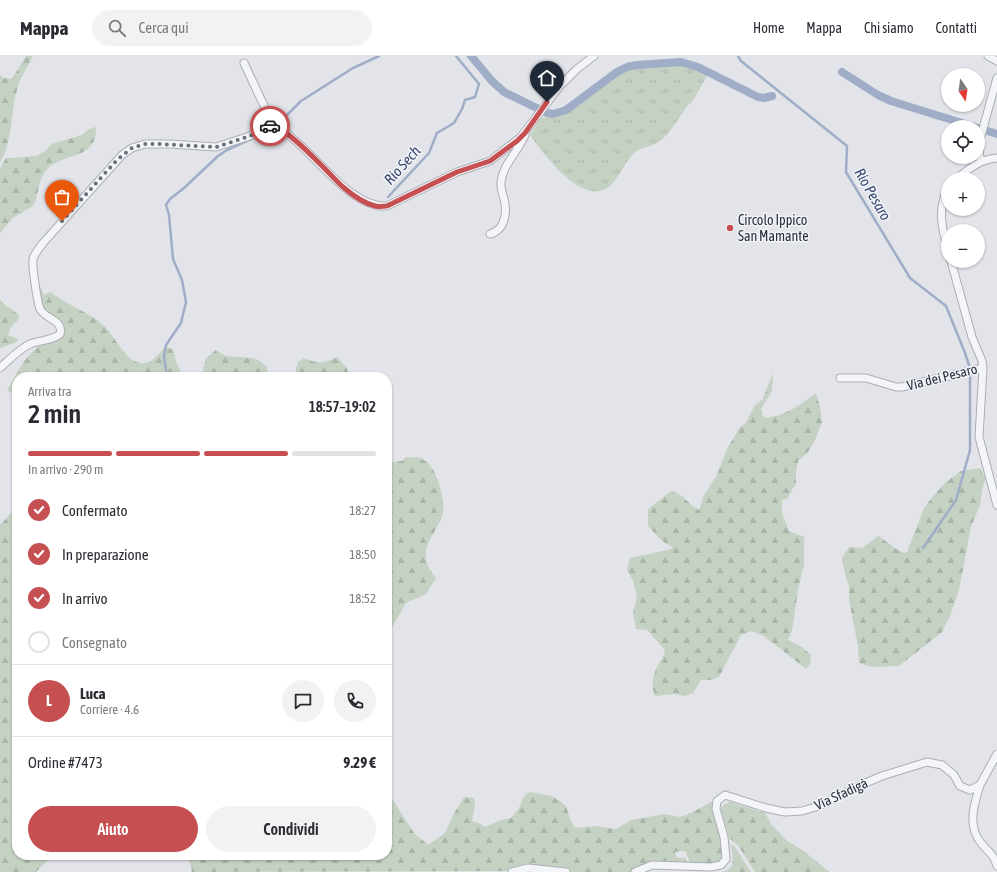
<!DOCTYPE html>
<html lang="it">
<meta charset="utf-8">
<style>
:root{--surface:#fff;--page:#f2f2f3;--text:#2b2b33;--muted:#7c7c81;--line:#e1e1e2;--accent:#c54f51}
body{margin:0;font-family:"Asap Condensed",sans-serif;background:var(--page);color:var(--text);height:100vh;display:flex;flex-direction:column;font-size:15px;white-space:nowrap}
*{box-sizing:border-box;margin:0}
p{font-size:13px;color:var(--muted)}
.icon{flex:none;width:22px;height:22px;fill:none;stroke:currentColor;stroke-width:2;stroke-linecap:round;stroke-linejoin:round}
.map{position:relative;flex:1;overflow:hidden}
.details{position:absolute;left:12px;top:316px;width:380px;height:488px;display:flex;flex-direction:column;background:var(--surface);border-radius:16px;box-shadow:0 1px 3px #0004}
.details>*{flex:none}
.needle{width:26px;rotate:167deg}
.controls{position:absolute;left:941px;top:12px;display:grid;gap:8px}
.controls a{display:grid;place-items:center;width:44px;height:44px;border-radius:50%;background:var(--surface);box-shadow:0 1px 3px #0004;font-size:20px}
.pin{position:absolute;display:grid;place-items:center;width:34px;height:34px;color:#fff;margin:-41px -17px;border-radius:50% 50% 50% 0;rotate:-45deg;box-shadow:0 0 4px #0007}
.pin .icon{rotate:45deg}
.courier{position:absolute;display:grid;place-items:center;width:40px;height:40px;margin:-20px;border:3px solid #c54f51;border-radius:50%;background:#fff;color:#222;box-shadow:0 1px 5px #0007}
.head em{font-style:normal;font-weight:600}
.head div{display:flex;flex-direction:column-reverse}
.head{display:flex;align-items:center;justify-content:space-between;height:68px;padding:0 16px}
h1{font-size:26px;font-weight:600;line-height:30px}
.bar{display:grid;grid-template-columns:repeat(4,1fr);gap:6px 4px;align-content:center;height:48px;padding:0 16px}
.bar i{height:5px;border-radius:3px;background:var(--line)}
.bar .current{background:var(--accent)}
.bar p{grid-column:span 4}
.line{display:flex;align-items:center;gap:10px;padding:0 16px;border-top:1px solid var(--line)}
.line div{flex:1}
.round{display:grid;place-items:center;flex:none;width:42px;height:42px;border-radius:21px;background:var(--page)}
ol{padding:0 16px;list-style:none}
li{display:flex;align-items:center;gap:12px;height:44px}
li p{margin-inline-start:auto}
li .icon{padding:4px;border-radius:50%;background:var(--accent);color:#fff;stroke-width:4}
li:last-child{color:var(--muted)}
li i{width:22px;height:22px;border:2px solid var(--line);border-radius:50%}
.primary-button{display:flex;gap:8px;margin-top:auto;padding:8px 16px}
.primary-button a{flex:1;height:46px;border-radius:24px;background:var(--accent);color:#fff;font-size:16px;font-weight:600;line-height:46px;text-align:center}
.primary-button a+a{background:var(--page);color:var(--text)}
header{display:flex;align-items:center;gap:24px;box-sizing:border-box;height:56px;padding:0 20px;background:var(--surface);border-bottom:1px solid var(--line)}
header strong{font-size:19px}
nav{display:flex;gap:22px;margin-inline-start:auto;font-size:14px}
.search{width:280px;height:36px;background:var(--page);display:flex;align-items:center;gap:10px;box-sizing:border-box;padding:0 14px;border-radius:22px;color:var(--muted);font-size:15px}
.map>svg:first-child{display:block}
</style>
<header>
<strong>Mappa</strong>
<div class="search"><svg class="icon" aria-label="search" viewBox="0 0 24 24"><circle cx="10" cy="10" r="6"/><path d="M15 15l6 6"/></svg>Cerca qui</div>
<nav><a>Home</a><a>Mappa</a><a>Chi siamo</a><a>Contatti</a></nav>
</header>
<div class="map">
<svg width="997" height="816" viewBox="0 0 997 816">
<defs>
<pattern id="grass-tufts" width="24" height="20" patternUnits="userSpaceOnUse"><rect width="24" height="20" fill="#c5d2c3"/><path d="M3 7l-1-3M5 7V3M7 7l1-3M15 17l-1-3M17 17v-4M19 17l1-3" fill="none" stroke="#a9b5a9"/></pattern>
<pattern id="forest-firs" width="22" height="20" patternUnits="userSpaceOnUse"><rect width="22" height="20" fill="#c5d2c3"/><path d="M5 1l3.5 6h-7zM16 11l3.5 6h-7z" fill="#a9b5a9"/></pattern>
</defs>
<rect width="100%" height="100%" fill="#e2e4e9"/>
<path fill="url(#grass-tufts)" d="M680,9L701,16L707,20L692,46L688,49C679,61 670,79 657,87C649,91 640,91 633,98C623,108 619,124 607,132C580,149 543,97 530,79L541,62C576,59 587,37 614,21C633,9 658,11 680,9Z"/>
<path fill="url(#forest-firs)" d="M26,0H33C27,11 20,22 17,34C10,59 13,84 0,107V19L4,22L11,23L15,18Z
M96,71C97,107 61,94 45,116C37,126 39,140 33,150L13,162L0,177V113L6,102H12L36,100L44,96L52,88L82,79L89,73Z
M36,226L40,230L44,239L50,236C67,249 89,256 104,270C115,280 125,305 140,307C151,309 158,299 165,291L173,293L176,305L183,321H17V341L7,334C15,322 21,307 31,297C39,288 53,282 63,277L44,256Z
M0,243L4,248L19,259V263L11,271L8,279L18,283L17,286L0,292Z
M216,294L226,300L252,302L260,305L266,310L269,318L268,321H201L206,302Z
M337,301L347,312L350,321H294L298,306L304,302C318,308 324,308 337,301Z
M773,317L772,335L761,353L763,360L767,362C786,359 800,349 816,337L820,351L822,366L815,384L808,396L798,405L796,416V427L787,443L782,444V457L789,475L804,481V509L799,529L792,575L788,584L802,591L811,599L810,608L806,613L764,580L752,575L741,579L719,621L712,624H701L693,637L685,640L673,638L655,640C651,629 652,620 658,609C661,604 664,600 665,594L647,574L636,573L633,557L637,540L633,525L627,514L630,502C644,498 659,497 673,492L661,484L648,470V453L671,435C684,438 688,448 699,454L704,439L716,421L727,393L740,371L745,368L755,349L762,344Z
M406,401C413,402 419,400 424,404C437,411 447,447 442,460C438,472 429,482 426,494C424,507 429,512 436,522L426,538L406,547L394,568L387,577V404L390,406L402,405Z
M980,412L986,422L982,433L980,449L971,471L959,534L950,560L942,576L899,610L872,611L859,607L858,590L849,544V530L846,522L842,502L849,491L862,492L878,480C887,485 894,493 904,497L907,496L924,452L934,439L946,426L961,415Z
M17,451V799H53L36,816H0V469Z
M387,725L391,741L414,777L428,789L445,777L453,759L464,741L474,742L475,749L472,765L479,767L485,771L501,764L511,762L519,752L522,744L526,738L530,736L551,740L560,745L566,750L570,763L575,772L595,770L616,773L631,764L665,758L680,761L691,757L709,747L717,745L726,792L721,809L692,811L685,795L675,796L677,802H685L688,810L658,811L637,816H557L553,815L192,816L188,799H387Z
M730,746L765,757L771,768L786,784L805,796L829,816H755L738,789L729,782L721,753L723,749Z
M730,788L735,791L751,816H721C737,813 733,801 730,788Z"/>
<g fill="none" stroke-linecap="round" stroke-linejoin="round">
<path stroke="#9fadc7" stroke-width="2.5" d="M738,0L741,5L847,90L846,116L910,222L946,250L965,297L969,309
M280,66L301,45L353,12L379,0
M388,141L429,97L437,77L454,67L462,53L465,44L475,41L479,28L456,0
M167,321L164,301L166,289L181,267L186,246L182,224L173,203L169,159L166,149L170,143L184,132L218,100L227,94L273,73
M923,492L956,444L970,394V317"/>
<path stroke="#9fadc7" stroke-width="8" d="M471,0L492,25L504,36L547,57L553,58L566,54L617,16L627,11L637,9L681,6L698,11L758,41L764,42L772,40
M842,16L878,39L891,45L975,71
M978,72L997,78"/>
<g stroke="#abaeb6" stroke-width="9">
<path id="street" d="M988,0L997,5
M244,7L273,69
M273,69C280,71 286,76 291,81C317,101 353,153 387,150L457,116L490,105L521,81L560,30L577,13L594,0
M980,105L979,87L997,22
M956,123C969,113 980,103 997,102
M948,132C937,153 942,173 948,194
M490,178C503,175 507,160 505,148C504,140 500,134 501,126C503,108 518,96 525,79
M951,205L972,281L982,305L983,312L979,381L997,449
M0,312C9,304 19,293 30,288C39,284 52,285 60,278C64,264 45,263 40,253C37,245 32,211 33,203C35,197 39,192 43,187L122,99L132,92L145,88H170L216,91L250,80L273,69
M840,322H866L896,331H902L983,312
M980,729C974,748 967,770 981,787C988,796 994,798 997,810
M512,816L528,812L566,816
M635,816L652,809L711,811L721,809L726,803L724,781L716,753L717,745L725,739L766,752L785,756L802,755L819,750L863,728L882,720L927,706L942,709L954,719L960,730L970,734L980,729L997,698"/>
</g>
<use href="#street" stroke="#f4f5f8" stroke-width="7"/>
</g>
<g fill="none" stroke-linecap="round" stroke-linejoin="round">
<path stroke="#6b6f7b" stroke-width="4" stroke-dasharray="0 7.2" d="M62,165L117,104L132,92L145,88H158L216,91L250,80L270,70"/>
<path stroke="#c54f51" stroke-width="5" d="M270,70C283,66 331,120 343,131C351,138 363,147 375,150C379,151 383,150 387,150L457,116L490,105L517,85L525,77L547,46"/>
</g>
<circle fill="#c54f51" stroke="#f1f3f7" stroke-width="1.5" cx="730" cy="172" r="4"/>
<g text-anchor="middle" dominant-baseline="central" stroke-width="3" stroke-linejoin="round" paint-order="stroke">
<g font-size="14" fill="#2b3040" stroke="#f1f3f7" text-anchor="start">
<text x="738" y="164">Circolo Ippico<tspan x="738" dy="16">San Mamante</tspan></text>
</g>
<g font-size="14" fill="#2b3040" stroke="#f1f3f7">
<text transform="translate(942 321) rotate(-14)">Via dei Pesaro</text>
<text transform="translate(841 738) rotate(-25)">Via Sfadigà</text>
</g>
<g font-size="15" font-style="italic" fill="#384a71" stroke="#f1f3f7">
<text transform="translate(402 109) rotate(-48)">Rio Sech</text>
<text transform="translate(873 138) rotate(60)">Rio Pesaro</text>
</g>
</g>
</svg>
<div class="controls">
<a><svg class="needle" viewBox="-14 -14 28 28"><path d="M0-13l5 13h-10z" fill="#e53935"/><path d="M0 13l5-13h-10z" fill="#7c7c81"/></svg></a>
<a><svg class="icon" aria-label="locate" viewBox="0 0 24 24"><circle cx="12" cy="12" r="6"/><path d="M12 2v4M12 18v4M2 12h4M18 12h4"/></svg></a>
<a>+</a>
<a>−</a>
</div>
<div class="pin" style="left:62px;top:165px;background:#ea580c"><svg class="icon" aria-label="bag" viewBox="0 0 24 24"><path d="M5 8h14l-1 12H6zM9 8a3 3 0 0 1 6 0"/></svg></div>
<div class="pin" style="left:547px;top:46px;background:#1f2937"><svg class="icon" aria-label="home" viewBox="0 0 24 24"><path d="M3 11l9-7 9 7M6 9v11h12V9"/></svg></div>
<div class="courier" style="left:270px;top:70px"><svg class="icon" aria-label="car" viewBox="0 0 24 24"><path d="M5 17H2v-5l4-1 3-4h7l3 4 3 1v5h-3M9 17h6M6 11h13"/><circle cx="7" cy="17" r="2"/><circle cx="17" cy="17" r="2"/></svg></div>
<section class="details">
<div class="head"><div><h1>2 min</h1><p>Arriva tra</p></div><em>18:57–19:02</em></div>
<div class="bar"><i class="current"></i><i class="current"></i><i class="current"></i><i></i><p>In arrivo · 290 m</p></div>
<ol>
<li><svg class="icon" aria-label="check" viewBox="0 0 24 24"><path d="M5 12l5 5 9-10"/></svg>Confermato<p>18:27</p></li>
<li><svg class="icon" aria-label="check" viewBox="0 0 24 24"><path d="M5 12l5 5 9-10"/></svg>In preparazione<p>18:50</p></li>
<li><svg class="icon" aria-label="check" viewBox="0 0 24 24"><path d="M5 12l5 5 9-10"/></svg>In arrivo<p>18:52</p></li>
<li><i></i>Consegnato</li>
</ol>
<div class="line" style="height:72px"><b class="round" style="background:var(--accent);color:#fff">L</b><div><b>Luca</b><p>Corriere · 4.6</p></div><a class="round"><svg class="icon" aria-label="chat" viewBox="0 0 24 24"><path d="M4 5h16v11H9l-5 4z"/></svg></a><a class="round"><svg class="icon" aria-label="phone" viewBox="0 0 24 24"><path d="M5 4h4l2 5-3 2q2 4 5 5l2-3 5 2v4C11 20 4 13 5 4z"/></svg></a></div>
<div class="line" style="height:52px"><div>Ordine #7473</div><b>9.29 €</b></div>
<div class="primary-button"><a>Aiuto</a><a>Condividi</a></div>
</section>
</div>
